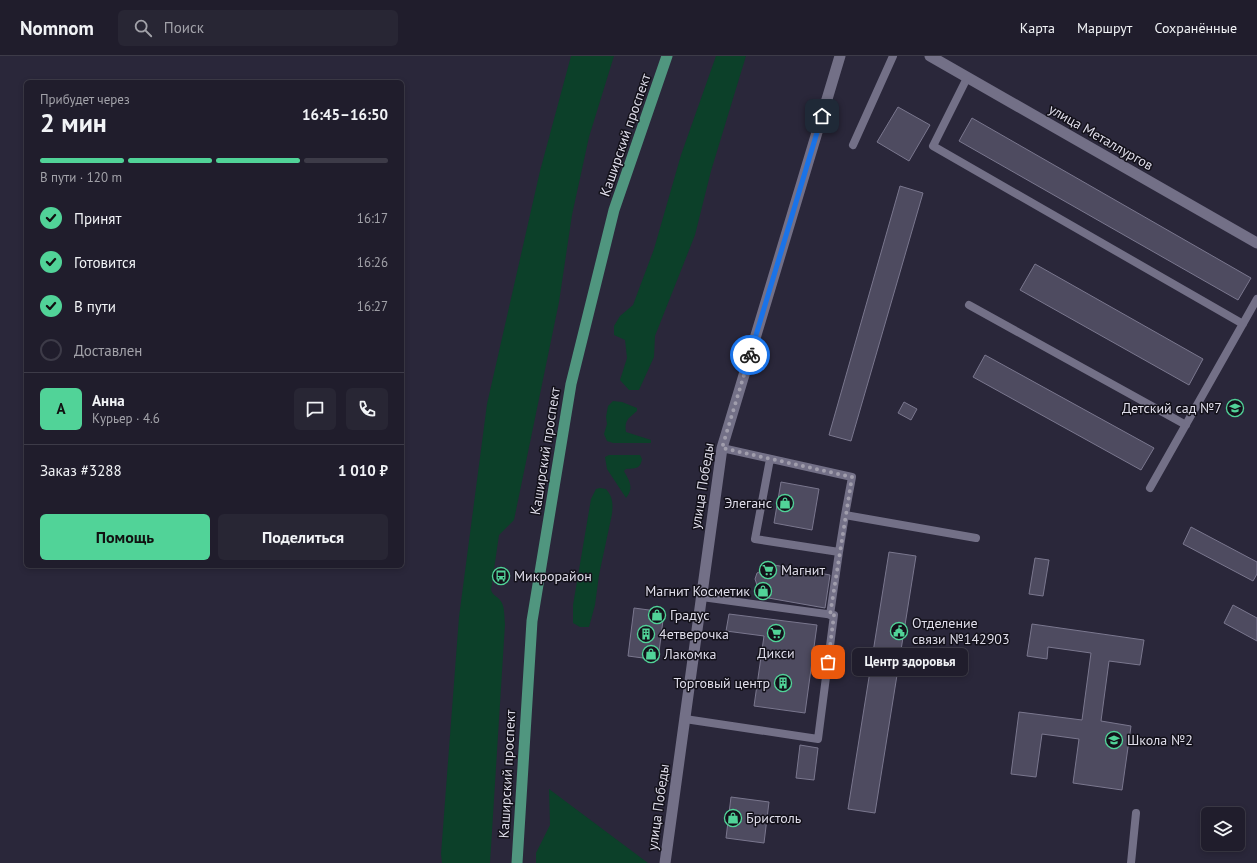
<!DOCTYPE html>
<html lang="ru">
<meta charset="utf-8">
<style>
:root{--surface:#201d2c;--page:#282634;--text:#f1f3f6;--muted:#a2a2a9;--line:#3d3b48;--accent:#51d398}
body{margin:0;font-family:"PT Sans",sans-serif;background:var(--page);color:var(--text);height:100vh;display:flex;flex-direction:column;font-size:15px;white-space:nowrap}
*{box-sizing:border-box;margin:0}
p{font-size:13px;color:var(--muted)}
.icon{flex:none;width:22px;height:22px;fill:none;stroke:currentColor;stroke-width:2;stroke-linecap:round;stroke-linejoin:round}
.map{position:relative;flex:1;overflow:hidden}
.sheet{position:absolute;left:24px;top:24px;width:380px;height:488px;display:flex;flex-direction:column;background:var(--surface);border-radius:6px;box-shadow:0 2px 6px #0003,0 0 0 1px var(--line)}
.sheet>*{flex:none}
.buttons{position:absolute;left:1201px;top:751px;display:grid;gap:8px}
.buttons a{display:grid;place-items:center;width:44px;height:44px;border-radius:6px;background:var(--surface);box-shadow:0 2px 6px #0003,0 0 0 1px var(--line);font-size:20px}
.pin{position:absolute;display:grid;place-items:center;width:34px;height:34px;color:#fff;margin:-17px;border-radius:8px;box-shadow:0 2px 6px #0006}
.courier{position:absolute;display:grid;place-items:center;width:40px;height:40px;margin:-20px;border:3px solid #1a73e8;border-radius:50%;background:#fff;color:#222;box-shadow:0 1px 5px #0007}
.bubble{position:absolute;height:28px;border-radius:6px;background:var(--surface);box-shadow:0 2px 6px #0003,0 0 0 1px var(--line);font-size:13px;font-weight:800;line-height:28px;text-align:center}
.overview em{font-style:normal;font-weight:800}
.overview div{display:flex;flex-direction:column-reverse}
.overview{display:flex;align-items:center;justify-content:space-between;height:68px;padding:0 16px}
h1{font-size:26px;font-weight:800;line-height:30px}
.bar{display:grid;grid-template-columns:repeat(4,1fr);gap:6px 4px;align-content:center;height:48px;padding:0 16px}
.bar i{height:5px;border-radius:3px;background:var(--line)}
.bar .active{background:var(--accent)}
.bar p{grid-column:span 4}
.line{display:flex;align-items:center;gap:10px;padding:0 16px;border-top:1px solid var(--line)}
.line div{flex:1}
.round{display:grid;place-items:center;flex:none;width:42px;height:42px;border-radius:6px;background:var(--page)}
ol{padding:0 16px;list-style:none}
li{display:flex;align-items:center;gap:12px;height:44px}
li p{margin-inline-start:auto}
li .icon{padding:4px;border-radius:50%;background:var(--accent);color:#111;stroke-width:4}
li:last-child{color:var(--muted)}
li i{width:22px;height:22px;border:2px solid var(--line);border-radius:50%}
.action{display:flex;gap:8px;margin-top:auto;padding:8px 16px}
.action a{flex:1;height:46px;border-radius:6px;background:var(--accent);color:#111;font-size:16px;font-weight:800;line-height:46px;text-align:center}
.action a+a{background:var(--page);color:var(--text)}
header{display:flex;align-items:center;gap:24px;box-sizing:border-box;height:56px;padding:0 20px;background:var(--surface);border-bottom:1px solid var(--line)}
header strong{font-size:19px}
nav{display:flex;gap:22px;margin-inline-start:auto;font-size:14px}
.search{width:280px;height:36px;background:var(--page);display:flex;align-items:center;gap:10px;box-sizing:border-box;padding:0 14px;border-radius:6px;color:var(--muted);font-size:15px}
.map>svg:first-child{display:block}
</style>
<header>
<strong>Nomnom</strong>
<div class="search"><svg class="icon" aria-label="search" viewBox="0 0 24 24"><circle cx="10" cy="10" r="6"/><path d="M15 15l6 6"/></svg>Поиск</div>
<nav><a>Карта</a><a>Маршрут</a><a>Сохранённые</a></nav>
</header>
<div class="map">
<svg width="1257" height="807" viewBox="0 0 1257 807">
<rect width="100%" height="100%" fill="#2a273a"/>
<path fill="#0c4029" d="M571,0H614L589,81L572,159L559,246L514,464L499,479L491,534C493,540 497,540 500,544C505,549 504,561 505,568L490,807H442L441,798L459,561L487,348L540,115Z
M716,0H746L711,115L695,179L655,280L654,301L639,334H629L620,324L627,302L625,284L614,279V270L620,260L633,249L654,193L681,99Z
M613,345L622,346L637,352V355C629,362 624,364 626,376L651,384V387H613L607,385L604,378L607,368L606,361L608,350Z
M609,399H640L642,403C640,414 635,412 626,413L624,415C630,426 634,432 626,442L607,413L605,401Z
M600,432L606,433C613,441 613,448 612,458L599,519L595,549L589,571H580L573,567V549L591,443L596,433Z
M549,733L648,807H536V797L550,769Z"/>
<path fill="#4e4b60" stroke="#7a778e" d="M898,51L930,69L909,105L877,86Z
M972,62L1251,222L1238,244L959,85Z
M900,130L923,137L851,385L829,379Z
M1035,208L1203,303L1189,329L1020,234Z
M985,299L1154,392L1141,414L973,321Z
M904,346L917,353L911,364L898,357Z
M781,426L819,433L812,474L774,467Z
M1191,471L1257,506V518L1253,525L1183,488Z
M889,496L916,500L875,757L848,753Z
M1035,502L1049,504L1043,540L1029,538Z
M763,507L830,519L825,552L757,540L758,532L755,523L757,517L761,515Z
M1233,549L1257,562V585L1224,567Z
M634,552L664,556L658,604L628,600Z
M729,558L817,569L805,657L754,650L764,580L726,575Z
M1032,568L1144,584L1140,609L1109,605L1101,665L1131,670L1122,734L1073,727L1079,683L1042,678L1036,721L1011,718L1019,656L1082,664L1091,597L1048,591L1047,603L1027,600Z
M800,689L818,692L814,724L796,722Z
M731,741L769,746L764,787L726,782Z"/>
<g fill="none" stroke-linecap="round" stroke-linejoin="round">
<path stroke="#737087" stroke-width="8" d="M967,22L933,90L1243,268
M853,89L893,0
M969,249L1186,369
M722,392L852,421L845,459L976,482
M770,403L755,483L839,496L845,459
M1150,432L1257,243
M830,559L839,496
M685,663L818,683L834,559L702,541
M1131,807L1136,757"/>
<path stroke="#737087" stroke-width="11" d="M930,0L1257,187
M665,807L722,392L840,0"/>
<path stroke="#50967f" stroke-width="11" d="M517,807L532,565L571,328L614,154L667,0"/>
</g>
<g fill="none" stroke-linecap="round" stroke-linejoin="round">
<path stroke="#a09dac" stroke-width="4" stroke-dasharray="0 7.2" d="M750,299L722,392L852,421L830,559H834L828,606"/>
<path stroke="#1a73e8" stroke-width="5" d="M750,299L822,60"/>
</g>
<defs>
<g id="school-ring" transform="scale(0.9)"><circle r="9.5" fill="#13111a" stroke="#51d398" stroke-width="1.5"/><path d="M0-5L7-2L0 1L-7-2ZM-4 1L0 2.5L4 1V4Q0 6-4 4Z" fill="#51d398"/></g>
<g id="shop-ring" transform="scale(0.9)"><circle r="9.5" fill="#13111a" stroke="#51d398" stroke-width="1.5"/><path d="M-5-2.5h2.3a2.7 3.5 0 0 1 5.4 0H5L5.5 6h-11ZM-1.5-2.5h3a1.5 2.3 0 0 0-3 0Z" fill="#51d398"/></g>
<g id="supermarket-ring" transform="scale(0.9)"><circle r="9.5" fill="#13111a" stroke="#51d398" stroke-width="1.5"/><path d="M-6-5.5h2.5l.6 2H6L4.5 2H-2.5L-4.4-4H-6ZM-1.5 3.2a1.3 1.3 0 1 0 .1 0ZM3 3.2a1.3 1.3 0 1 0 .1 0Z" fill="#51d398"/></g>
<g id="bus-ring" transform="scale(0.9)"><circle r="9.5" fill="#13111a" stroke="#51d398" stroke-width="1.5"/><path d="M-5-6H5V4H4V6H2V4H-2V6H-4V4H-5ZM-3.5-4V0h7V-4ZM-3.5 1.2v1.5H-2V1.2ZM2 1.2v1.5H3.5V1.2Z" fill="#51d398"/></g>
<g id="civic-ring" transform="scale(0.9)"><circle r="9.5" fill="#13111a" stroke="#51d398" stroke-width="1.5"/><path d="M-.6-6.5H3V-4.5H.6V-3L4-1V1h2V6H-6V1h2V-1L-.6-3ZM-1.2 2.5V6h2.4V2.5Z" fill="#51d398"/></g>
<g id="building-ring" transform="scale(0.9)"><circle r="9.5" fill="#13111a" stroke="#51d398" stroke-width="1.5"/><path d="M-4-6H4V6H1V3H-1V6H-4ZM-2.5-4.3h1.7v1.8h-1.7ZM.8-4.3h1.7v1.8H.8ZM-2.5-1h1.7V.8h-1.7ZM.8-1h1.7V.8H.8Z" fill="#51d398"/></g>
</defs>
<g fill-rule="evenodd">
<use href="#school-ring" x="1235" y="352"/>
<use href="#shop-ring" x="785" y="447"/>
<use href="#supermarket-ring" x="768" y="514"/>
<use href="#bus-ring" x="501" y="520"/>
<use href="#shop-ring" x="763" y="535"/>
<use href="#shop-ring" x="657" y="559"/>
<use href="#civic-ring" x="899" y="575"/>
<use href="#supermarket-ring" x="776" y="577"/>
<use href="#building-ring" x="646" y="578"/>
<use href="#shop-ring" x="651" y="598"/>
<use href="#building-ring" x="783" y="627"/>
<use href="#school-ring" x="1114" y="684"/>
<use href="#shop-ring" x="733" y="762"/>
</g>
<g text-anchor="middle" dominant-baseline="central" stroke-width="3" stroke-linejoin="round" paint-order="stroke">
<g font-size="14" fill="#dfddea" stroke="#13111a">
<text transform="translate(625 79) rotate(-71)">Каширский проспект</text>
<text transform="translate(1101 81) rotate(30)">улица Металлургов</text>
<text transform="translate(545 395) rotate(-81)">Каширский проспект</text>
<text transform="translate(702 430) rotate(-81)">улица Победы</text>
<text transform="translate(507 718) rotate(-87)">Каширский проспект</text>
<text transform="translate(658 751) rotate(-82)">улица Победы</text>
</g>
<g font-size="14" fill="#dfddea" stroke="#13111a" text-anchor="start">
<text x="1222" y="352" text-anchor="end">Детский сад №7</text>
<text x="772" y="447" text-anchor="end">Элеганс</text>
<text x="781" y="514">Магнит</text>
<text x="514" y="520">Микрорайон</text>
<text x="750" y="535" text-anchor="end">Магнит Косметик</text>
<text x="670" y="559">Градус</text>
<text x="912" y="567">Отделение<tspan x="912" dy="16">связи №142903</tspan></text>
<text x="659" y="578">4етверочка</text>
<text x="776" y="597" text-anchor="middle">Дикси</text>
<text x="664" y="598">Лакомка</text>
<text x="770" y="627" text-anchor="end">Торговый центр</text>
<text x="1127" y="684">Школа №2</text>
<text x="746" y="762">Бристоль</text>
</g>
</g>
</svg>
<div class="buttons">
<a><svg class="icon" aria-label="layers" viewBox="0 0 24 24"><path d="M12 4l9 5-9 5-9-5zM3 14l9 5 9-5"/></svg></a>
</div>
<div class="pin" style="left:828px;top:606px;background:#ea580c"><svg class="icon" aria-label="bag" viewBox="0 0 24 24"><path d="M5 8h14l-1 12H6zM9 8a3 3 0 0 1 6 0"/></svg></div>
<div class="pin" style="left:822px;top:60px;background:#1f2937"><svg class="icon" aria-label="home" viewBox="0 0 24 24"><path d="M3 11l9-7 9 7M6 9v11h12V9"/></svg></div>
<div class="courier" style="left:750px;top:299px"><svg class="icon" aria-label="bike" viewBox="0 0 24 24"><circle cx="6" cy="16" r="4"/><circle cx="18" cy="16" r="4"/><path d="M6 16l4-8h5l3 8M10 8l3 8H6M13 5h3"/></svg></div>
<div class="bubble" style="left:852px;top:592px;width:116px">Центр здоровья</div>
<section class="sheet">
<div class="overview"><div><h1>2 мин</h1><p>Прибудет через</p></div><em>16:45–16:50</em></div>
<div class="bar"><i class="active"></i><i class="active"></i><i class="active"></i><i></i><p>В пути · 120 m</p></div>
<ol>
<li><svg class="icon" aria-label="check" viewBox="0 0 24 24"><path d="M5 12l5 5 9-10"/></svg>Принят<p>16:17</p></li>
<li><svg class="icon" aria-label="check" viewBox="0 0 24 24"><path d="M5 12l5 5 9-10"/></svg>Готовится<p>16:26</p></li>
<li><svg class="icon" aria-label="check" viewBox="0 0 24 24"><path d="M5 12l5 5 9-10"/></svg>В пути<p>16:27</p></li>
<li><i></i>Доставлен</li>
</ol>
<div class="line" style="height:72px"><b class="round" style="background:var(--accent);color:#111">А</b><div><b>Анна</b><p>Курьер · 4.6</p></div><a class="round"><svg class="icon" aria-label="chat" viewBox="0 0 24 24"><path d="M4 5h16v11H9l-5 4z"/></svg></a><a class="round"><svg class="icon" aria-label="phone" viewBox="0 0 24 24"><path d="M5 4h4l2 5-3 2q2 4 5 5l2-3 5 2v4C11 20 4 13 5 4z"/></svg></a></div>
<div class="line" style="height:52px"><div>Заказ #3288</div><b>1 010 ₽</b></div>
<div class="action"><a>Помощь</a><a>Поделиться</a></div>
</section>
</div>
